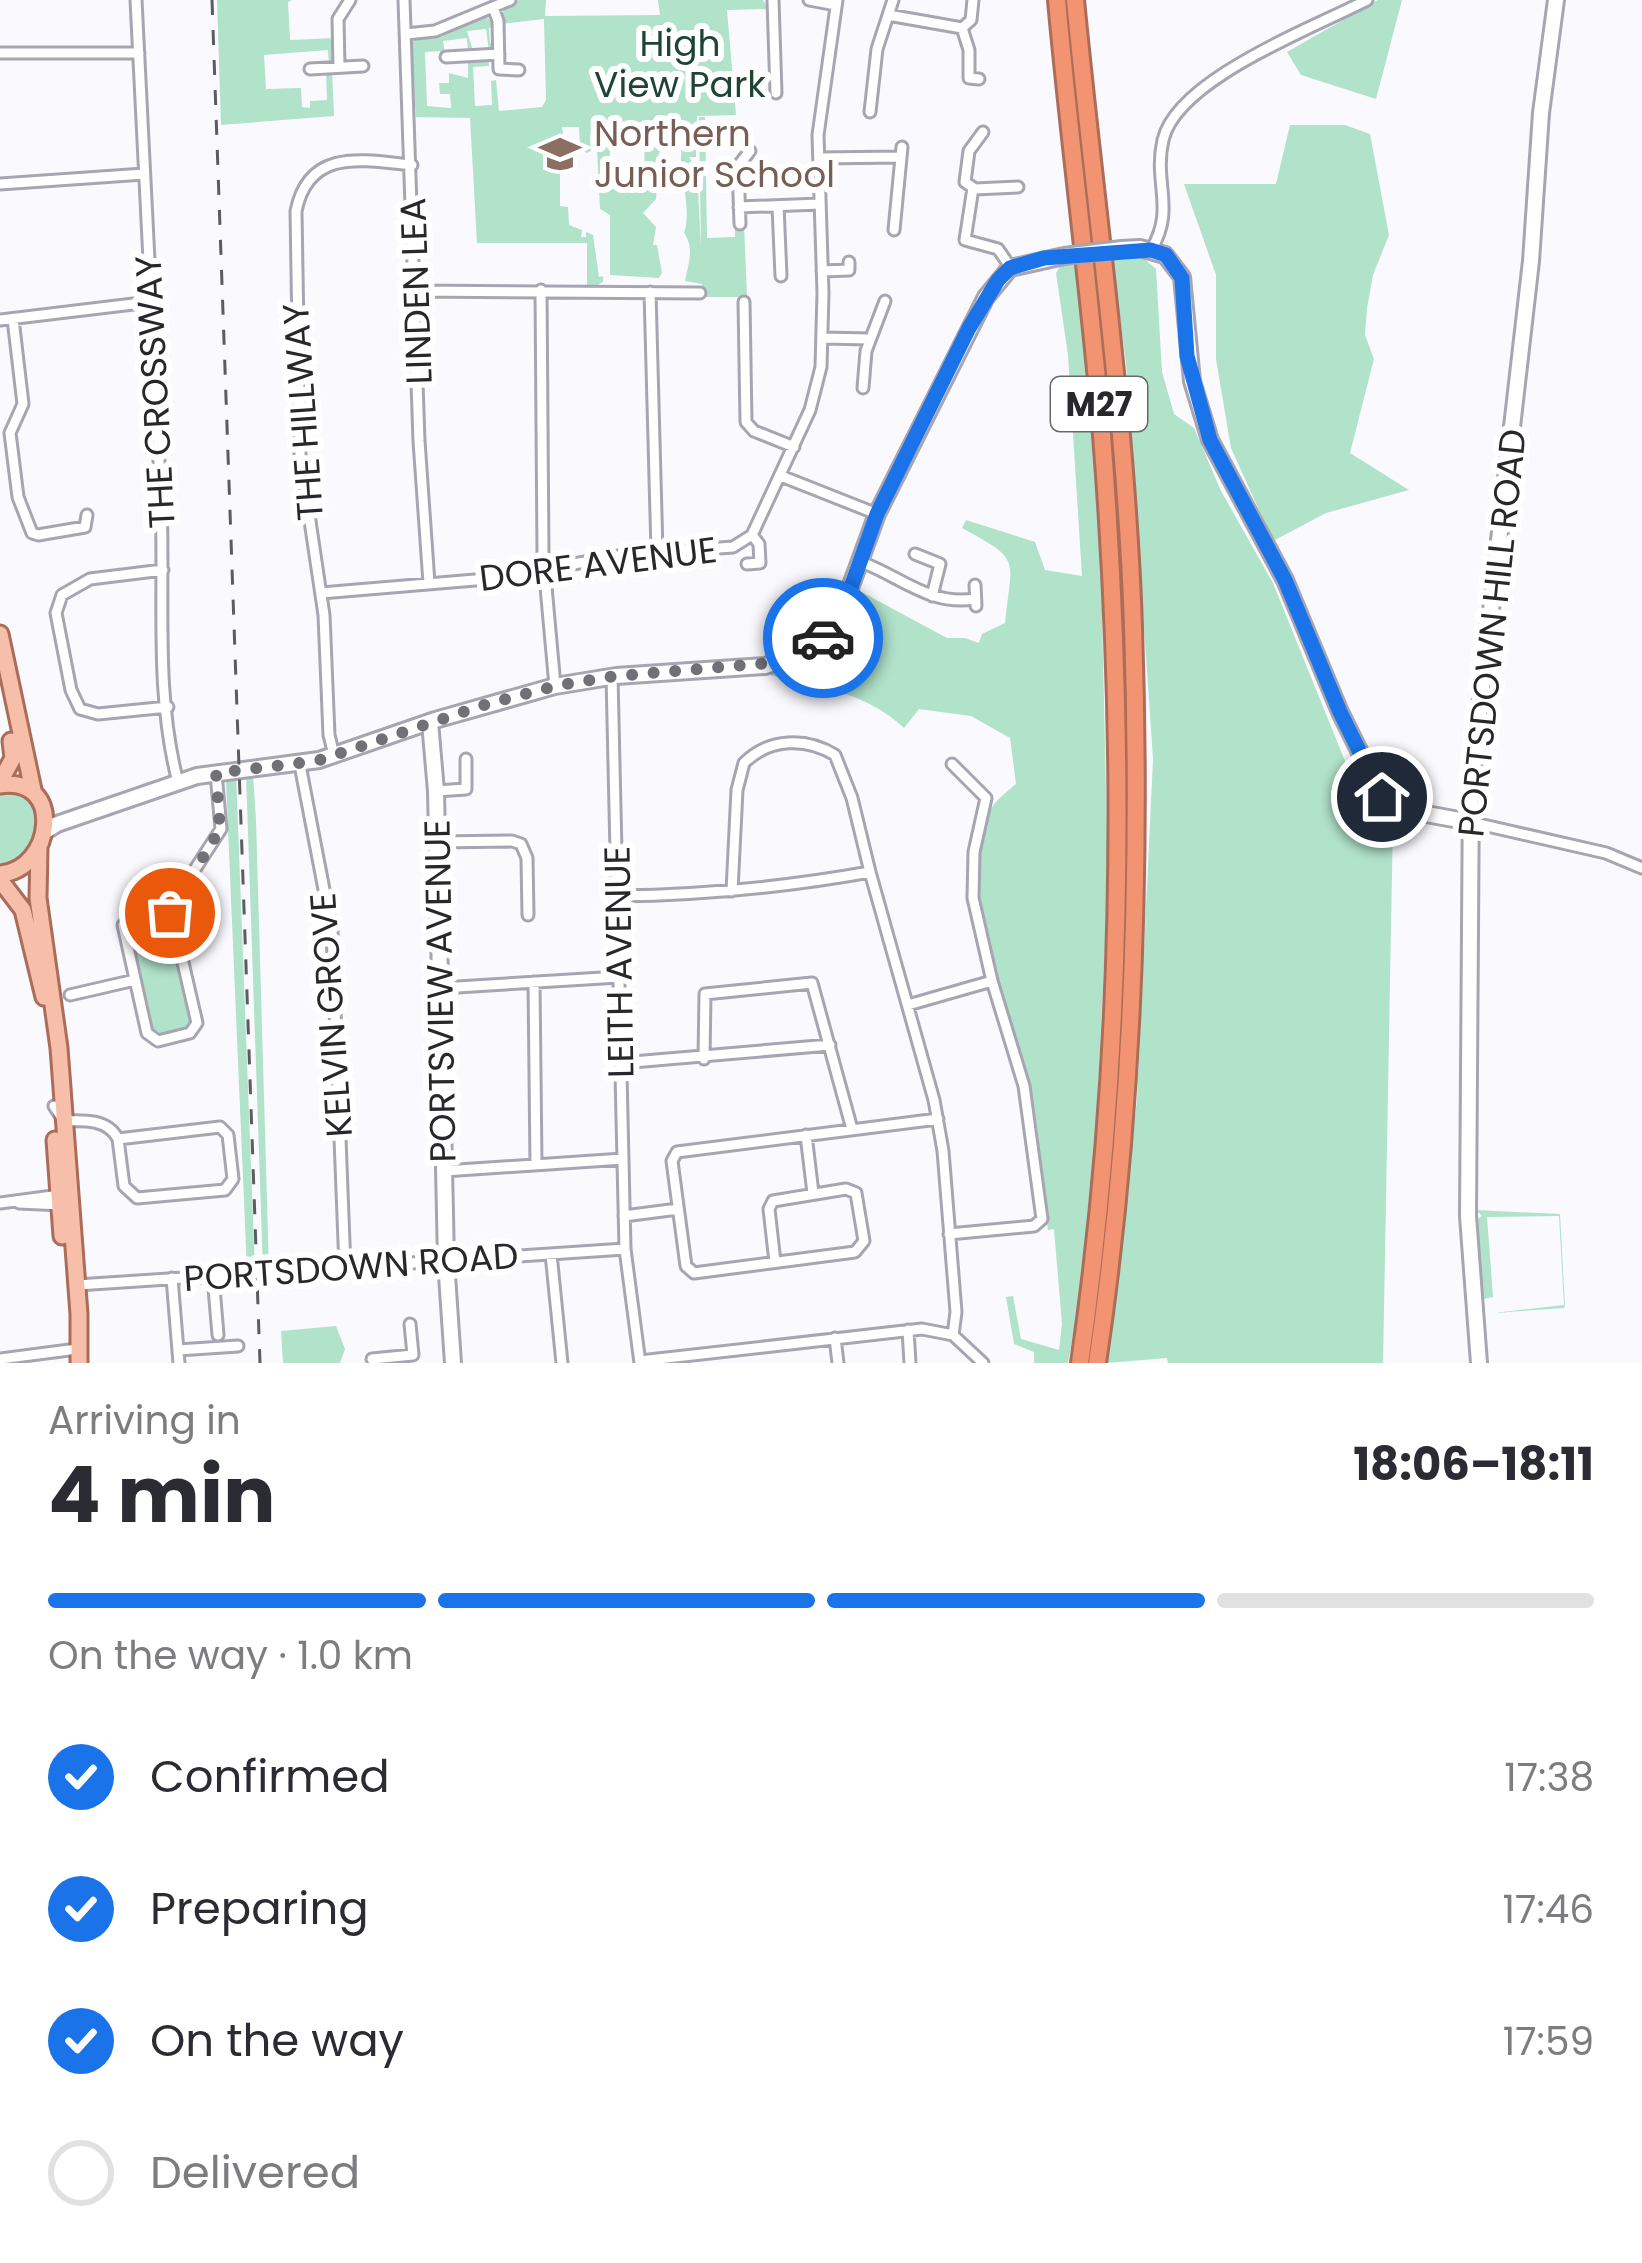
<!DOCTYPE html>
<meta charset="utf-8">
<style>
:root{--surface:#fff;--page:#f2f2f3;--text:#2b2b33;--muted:#7c7c81;--line:#e1e1e2;--accent:#1a73e8}
body{margin:0;font-family:Poppins,sans-serif;background:var(--page);color:var(--text);height:100vh;display:flex;flex-direction:column;font-size:45px;white-space:nowrap}
*{box-sizing:border-box;margin:0}
p{font-size:39px;color:var(--muted)}
.icon{flex:none;width:66px;height:66px;fill:none;stroke:currentColor;stroke-width:2;stroke-linecap:round;stroke-linejoin:round}
.map{position:relative;height:1363px;overflow:hidden}
.details{display:flex;flex-direction:column;background:var(--surface);flex:1}
.details>*{flex:none}
.pin{position:absolute;display:grid;place-items:center;width:102px;height:102px;color:#fff;margin:-51px;border:6px solid #fff;border-radius:50%;box-shadow:0 3px 12px #0007}
.courier{position:absolute;display:grid;place-items:center;width:120px;height:120px;margin:-60px;border:9px solid #1a73e8;border-radius:50%;background:#fff;color:#222;box-shadow:0 3px 15px #0007}
.overview em{font-style:normal;font-weight:700}
.overview div{display:flex;flex-direction:column-reverse}
.overview{display:flex;align-items:center;justify-content:space-between;height:204px;padding:0 48px}
h1{font-size:78px;font-weight:700;line-height:90px}
.bar{display:grid;grid-template-columns:repeat(4,1fr);gap:18px 12px;align-content:center;height:144px;padding:0 48px}
.bar i{height:15px;border-radius:9px;background:var(--line)}
.bar .on{background:var(--accent)}
.bar p{grid-column:span 4}
ol{padding:0 48px;list-style:none}
li{display:flex;align-items:center;gap:36px;height:132px}
li p{margin-inline-start:auto}
li .icon{padding:12px;border-radius:50%;background:var(--accent);color:#fff;stroke-width:4}
li:last-child{color:var(--muted)}
li i{width:66px;height:66px;border:6px solid var(--line);border-radius:50%}
.map>svg:first-child{display:block}
</style>
<div class="map">
<svg width="1642" height="1363" viewBox="0 0 1642 1363">
<rect width="100%" height="100%" fill="#faf9fe"/>
<path fill="#b1e2ca" fill-rule="evenodd" d="M217,0H292L288,2L290,40L334,38L335,58L329,64L328,50L264,55L266,89L301,88L302,107L310,108V101L327,100L326,70H332L334,116L221,125Z
M519,0H546L545,16L660,15L658,0H763L769,9L727,10L736,115L697,116L696,157H689L697,170L701,248L699,117H705L707,238L735,237V225L744,224L747,297H700L702,284L685,281C688,265 695,248 684,233C693,205 677,176 682,146L674,144L672,138L660,146L656,199L643,213L656,227L653,245H657L662,273L659,278L610,275V215L600,209L597,148L603,139L590,134L591,151L586,153L580,144L579,127H562L564,142L560,146V206L568,207L569,225L582,230L581,237H586V232L593,235L599,277L603,276V282L594,287L587,285V243H477L470,118L416,117L411,44L417,37H441L480,17L488,18L495,27L489,28L490,43L496,44L493,49L489,51L486,29L467,31L473,51H468L467,38L443,41L446,61H441L440,51L425,52L427,106L451,108L450,94H440L439,83H449V73L468,78V60L494,59L496,62H489V66L473,67L475,106L492,105L491,81L496,80L499,111L542,107L546,100L544,19L501,24L504,8ZM644,130L645,188L611,189L609,131Z
M1378,0H1402L1376,99L1301,75L1287,52Z
M1290,125H1345L1370,134L1389,235L1373,275L1367,308L1365,335L1374,359L1350,453L1409,490L1326,513L1273,541L1231,448L1216,359V275L1184,184H1276Z
M1142,257L1156,269L1162,372L1174,414L1194,428L1221,491L1273,583L1349,771L1367,798L1393,819L1383,1363H1168L1167,1358L1106,1363L1137,1100L1153,759L1126,363L1112,260Z
M1077,263L1099,478L1108,880L1096,1133L1084,1272L1068,1363H1034V1352L1014,1344L1006,1297L1013,1296L1021,1339L1059,1350L1062,1324L1054,1229L1048,1230C1042,1182 1040,1130 1029,1083C1010,1004 953,890 990,811C995,800 1007,792 1016,784L1010,738L971,716L919,709L904,728C866,692 815,685 765,674L764,670C819,655 835,642 856,589L947,638H965L979,643L982,634L1005,623C1012,556 1022,561 962,528L966,520L1035,542L1045,570L1082,576L1068,355L1056,273L1061,265Z
M236,773L255,1272L247,1271L226,782L222,781V778Z
M246,774H253L256,820L269,1270H263Z
M0,791L27,792C48,829 39,856 0,871Z
M160,911L167,913L194,1019L192,1028L159,1038L151,1034L127,928L129,921Z
M1476,1210L1560,1214L1565,1306L1564,1308L1493,1313L1564,1305L1559,1216L1487,1217L1493,1297L1478,1300L1472,1217L1476,1220L1482,1216Z
M336,1326L345,1349L340,1363H283L281,1331Z"/>
<g fill="none" stroke-linecap="round" stroke-linejoin="round">
<g stroke="#a7a5b1" stroke-width="15">
<path id="street" d="M136,0C144,167 153,334 161,501C165,594 154,691 178,782
M404,0L419,441L429,583
M773,0L776,93
M809,0L836,5
M493,7L498,21L499,69L519,70
M888,15L962,28L969,50V78L979,79
M962,28L971,20L973,0
M406,34L435,31L510,0
M0,53H139
M446,57L499,54
M339,67L338,19L350,0
M310,69L363,66
M870,112L877,49L893,0
M983,132L969,151L965,182L975,189L1018,187
M819,158L900,157
M0,184L144,174
M973,188L965,240L998,249L1011,268
M778,206L781,276
M739,207L820,204
M740,224L738,166L750,151
M894,230L902,147
M1151,250C1176,209 1153,183 1163,140C1177,79 1313,28 1367,0
M822,271L849,270V262
M541,290L543,554L555,686
M417,291L700,293
M650,292L657,552
M744,302L746,422L754,431L794,447
M13,319L23,404L10,433L18,497L32,533L38,535L85,527L87,515
M0,320L150,302
M824,338L869,339
M863,388L866,351L885,301
M781,476L877,514
M915,554L940,564L932,596
M861,562C900,576 929,606 974,599
M747,564L760,563L759,544L752,535
M163,570L90,579L62,595L56,613L71,690L80,709L98,714L168,707
M975,585L976,606
M321,593L487,579L625,555L733,547L752,535L810,410L821,367L823,293L818,135L837,0
M612,676L625,1249L640,1363
M334,755L329,735L324,615L300,454L296,211C309,148 362,160 412,165
M300,765L332,931L345,1268
M436,791L466,789V759
M1470,822L1606,853L1642,868
M437,842L512,841L521,844L527,858L528,915
M870,872L934,1100L943,1151L956,1312L953,1335
M617,896C703,895 786,887 870,872L852,798L835,755C806,737 769,738 744,763L737,790L732,891
M162,908L172,915L197,1023L190,1033L158,1041L147,1033L123,925L132,915Z
M168,911L221,829L216,773
M534,982L536,1164
M441,988L619,977
M70,995L135,980
M908,1005L992,981
M704,1059L705,994L812,983L852,1129
M621,1063L830,1045
M54,1106L64,1121C84,1120 108,1119 118,1139L220,1127L228,1135L233,1179L225,1190L137,1198L124,1186L118,1139
M806,1135L813,1193
M444,1171L623,1159
M0,1203L60,1195
M19,1203L62,1205
M624,1216L678,1209
M949,1234L1034,1226L1042,1219L1024,1086L992,981L973,898L974,852L986,798L952,764
M551,1254L562,1363
M775,1262L769,1209L773,1201L846,1189L856,1193L864,1241L855,1252L694,1273L686,1266L672,1161L677,1152L938,1119
M213,1276L218,1335
M172,1278L179,1363
M77,1285L625,1249
M908,1330L910,1363
M835,1338L838,1363
M178,1350L238,1346
M0,1359L77,1349
M372,1359L413,1355L410,1324
M640,1361L922,1329L953,1335L983,1363"/>
</g>
<g stroke="#a7a5b1" stroke-width="20">
<path id="secondary" d="M1122,249L1140,248L1165,255L1182,277L1192,381L1210,440L1285,580L1340,712L1382,797L1410,811L1470,822
M430,722L436,791L446,1261L453,1363
M44,832L57,824L197,776L319,760L435,720L555,686L616,676L765,666L802,654L822,639L842,610L877,514L986,297L1010,268L1064,256
M1479,1363L1468,1216L1471,785L1531,261L1541,113L1556,0"/>
</g>
<g stroke="#ab6d59" stroke-width="21">
<path id="primary" d="M0,634L33,790
M0,782L13,758L11,741
M0,785C65,775 54,870 0,874
M39,848L38,898L59,1048L79,1314V1363
M0,880L23,910L44,997
M55,1140L62,1236"/>
</g>
<g stroke="#ab6d59" stroke-width="22">
<path id="highway" d="M1057,0C1070,145 1090,290 1102,435C1126,740 1124,1060 1080,1363
M1075,0C1095,208 1126,417 1133,626C1141,872 1133,1120 1097,1363"/>
</g>
<use href="#street" stroke="#fff" stroke-width="9"/>
<use href="#secondary" stroke="#fff" stroke-width="14"/>
<use href="#primary" stroke="#f7beaa" stroke-width="15"/>
<use href="#highway" stroke="#f29371" stroke-width="16"/>
<path stroke="#5c5b60" stroke-width="3" stroke-dasharray="15 15" stroke-linecap="butt" d="M212,0L260,1363"/>
<g stroke="#a7a5b1" stroke-width="20" stroke-linecap="butt">
<path id="secondary-bridge" d="M1064,256L1122,249"/>
</g>
<use href="#secondary-bridge" stroke="#fff" stroke-width="14"/>
</g>
<g fill="none" stroke-linecap="round" stroke-linejoin="round">
<path stroke="#727076" stroke-width="12" stroke-dasharray="0 21.6" d="M170,913L220,829L216,773L317,761L490,703L560,685L616,676L781,662L803,653L823,638"/>
<path stroke="#1a73e8" stroke-width="15" d="M823,638L845,604L877,514L969,328L998,280L1010,268L1044,258L1151,250L1166,255L1182,278L1187,356L1210,440L1285,580L1340,712L1382,797"/>
</g>
<defs>
<g id="school-bare" transform="scale(3.24)"><path d="M0-5L7-2L0 1L-7-2ZM-4 1L0 2.5L4 1V4Q0 6-4 4Z" fill="#8d6e63" stroke="#fff" stroke-width="2.5" paint-order="stroke"/></g>
</defs>
<g fill-rule="evenodd">
<use href="#school-bare" x="560" y="154"/>
</g>
<g text-anchor="middle" dominant-baseline="central" stroke-width="12" stroke-linejoin="round" paint-order="stroke">
<rect fill="#fff" stroke="#68686b" stroke-width="3" x="1051" y="377" width="96" height="54" rx="9"/>
<g font-size="33" font-weight="bold" fill="#28272c">
<text x="1099" y="404">M27</text>
</g>
<g font-size="36" fill="#1e4434" stroke="#fff">
<text x="680" y="43">High<tspan x="680" dy="41">View Park</tspan></text>
</g>
<g font-size="36" fill="#785e54" stroke="#fff" text-anchor="start">
<text x="594" y="133">Northern<tspan x="594" dy="41">Junior School</tspan></text>
</g>
<g font-size="36" fill="#28272c" stroke="#fff">
<text transform="translate(416 291) rotate(-92)">LINDEN LEA</text>
<text transform="translate(155 392) rotate(-93)">THE CROSSWAY</text>
<text transform="translate(303 412) rotate(-94)">THE HILLWAY</text>
<text transform="translate(598 564) rotate(-7)">DORE AVENUE</text>
<text transform="translate(1492 633) rotate(-84)">PORTSDOWN HILL ROAD</text>
<text transform="translate(619 962) rotate(-91)">LEITH AVENUE</text>
<text transform="translate(440 991) rotate(-91)">PORTSVIEW AVENUE</text>
<text transform="translate(331 1015) rotate(-94)">KELVIN GROVE</text>
<text transform="translate(351 1267) rotate(-4)">PORTSDOWN ROAD</text>
</g>
</g>
</svg>
<div class="pin" style="left:170px;top:913px;background:#ea580c"><svg class="icon" aria-label="bag" viewBox="0 0 24 24"><path d="M5 8h14l-1 12H6zM9 8a3 3 0 0 1 6 0"/></svg></div>
<div class="pin" style="left:1382px;top:797px;background:#1f2937"><svg class="icon" aria-label="home" viewBox="0 0 24 24"><path d="M3 11l9-7 9 7M6 9v11h12V9"/></svg></div>
<div class="courier" style="left:823px;top:638px"><svg class="icon" aria-label="car" viewBox="0 0 24 24"><path d="M5 17H2v-5l4-1 3-4h7l3 4 3 1v5h-3M9 17h6M6 11h13"/><circle cx="7" cy="17" r="2"/><circle cx="17" cy="17" r="2"/></svg></div>
</div>
<section class="details">
<div class="overview"><div><h1>4 min</h1><p>Arriving in</p></div><em>18:06–18:11</em></div>
<div class="bar"><i class="on"></i><i class="on"></i><i class="on"></i><i></i><p>On the way · 1.0 km</p></div>
<ol>
<li><svg class="icon" aria-label="check" viewBox="0 0 24 24"><path d="M5 12l5 5 9-10"/></svg>Confirmed<p>17:38</p></li>
<li><svg class="icon" aria-label="check" viewBox="0 0 24 24"><path d="M5 12l5 5 9-10"/></svg>Preparing<p>17:46</p></li>
<li><svg class="icon" aria-label="check" viewBox="0 0 24 24"><path d="M5 12l5 5 9-10"/></svg>On the way<p>17:59</p></li>
<li><i></i>Delivered</li>
</ol>
</section>
